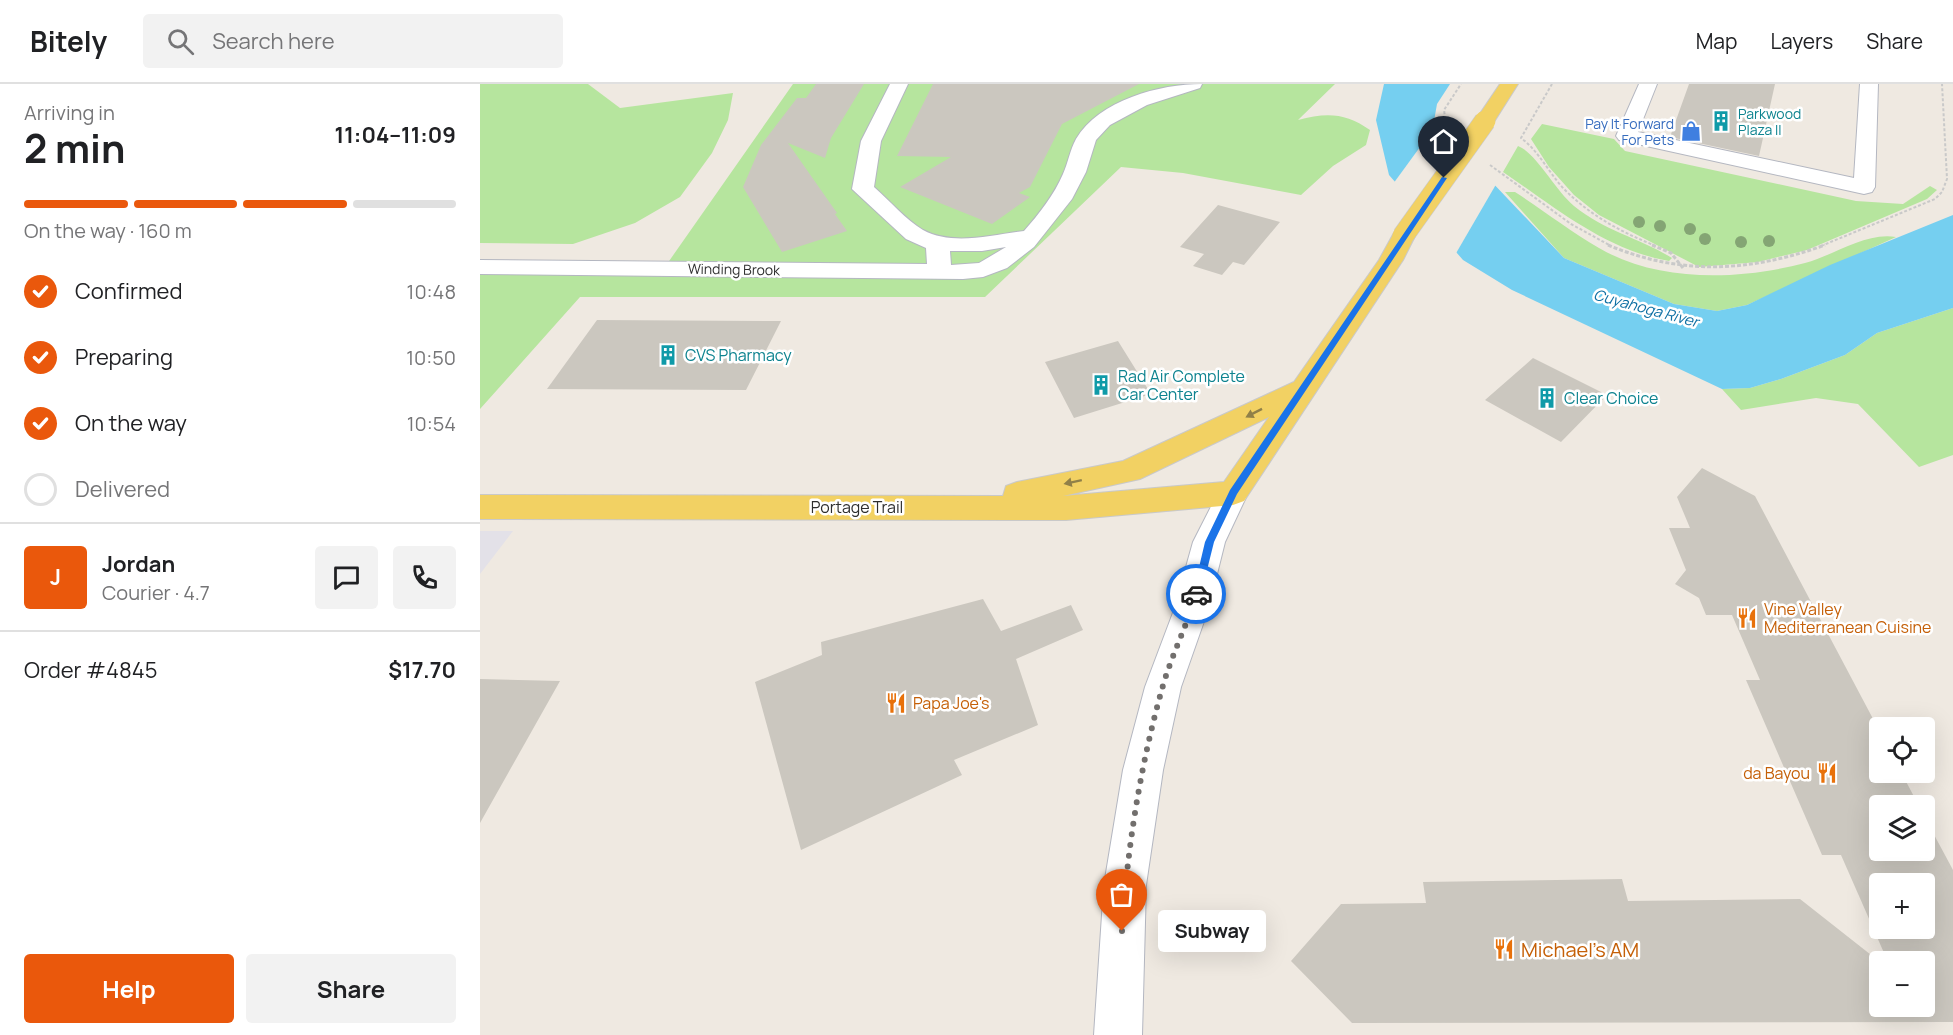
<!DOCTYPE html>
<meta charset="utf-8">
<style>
:root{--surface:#fff;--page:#f2f2f2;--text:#202124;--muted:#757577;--line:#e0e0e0;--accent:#ea580c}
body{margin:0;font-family:Manrope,sans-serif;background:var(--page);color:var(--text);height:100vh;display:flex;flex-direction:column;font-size:22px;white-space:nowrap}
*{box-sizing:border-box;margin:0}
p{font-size:20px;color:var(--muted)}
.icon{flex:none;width:33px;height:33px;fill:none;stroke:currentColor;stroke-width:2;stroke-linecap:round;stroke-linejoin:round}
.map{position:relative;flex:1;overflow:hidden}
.drawer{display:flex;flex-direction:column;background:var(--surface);width:480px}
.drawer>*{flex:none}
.tools{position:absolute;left:1389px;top:633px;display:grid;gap:12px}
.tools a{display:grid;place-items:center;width:66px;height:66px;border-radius:6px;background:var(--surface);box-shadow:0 6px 24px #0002;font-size:30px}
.pin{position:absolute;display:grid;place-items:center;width:51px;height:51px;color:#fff;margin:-62px -26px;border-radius:50% 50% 50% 0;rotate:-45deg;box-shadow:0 0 6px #0007}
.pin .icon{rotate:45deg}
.courier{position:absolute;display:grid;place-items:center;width:60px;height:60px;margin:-30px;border:4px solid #1a73e8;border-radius:50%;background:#fff;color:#222;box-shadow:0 2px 8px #0007}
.bubble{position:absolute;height:42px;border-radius:6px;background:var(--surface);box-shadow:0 6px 24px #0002;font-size:20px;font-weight:700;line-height:42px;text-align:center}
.head em{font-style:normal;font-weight:700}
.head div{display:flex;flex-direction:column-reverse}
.head{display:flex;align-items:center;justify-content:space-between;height:102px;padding:0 24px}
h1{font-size:39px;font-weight:700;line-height:45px}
.bar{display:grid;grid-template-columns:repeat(4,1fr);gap:9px 6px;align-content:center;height:72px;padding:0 24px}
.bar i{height:8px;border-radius:4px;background:var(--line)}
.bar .active{background:var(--accent)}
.bar p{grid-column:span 4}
.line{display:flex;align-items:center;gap:15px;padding:0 24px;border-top:2px solid var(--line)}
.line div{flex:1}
.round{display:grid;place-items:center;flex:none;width:63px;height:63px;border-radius:6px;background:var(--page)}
ol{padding:0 24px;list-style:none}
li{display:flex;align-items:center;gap:18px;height:66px}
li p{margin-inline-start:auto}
li .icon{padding:6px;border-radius:50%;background:var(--accent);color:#fff;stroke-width:4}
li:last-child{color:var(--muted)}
li i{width:33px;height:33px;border:3px solid var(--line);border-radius:50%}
.primary-button{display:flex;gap:12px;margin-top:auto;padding:12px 24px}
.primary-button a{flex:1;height:69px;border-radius:6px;background:var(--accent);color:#fff;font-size:24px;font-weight:700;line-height:69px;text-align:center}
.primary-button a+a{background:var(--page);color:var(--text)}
header{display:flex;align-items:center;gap:36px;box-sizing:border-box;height:84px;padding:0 30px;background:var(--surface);border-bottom:2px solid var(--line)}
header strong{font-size:28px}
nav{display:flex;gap:33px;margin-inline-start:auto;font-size:21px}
.search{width:420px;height:54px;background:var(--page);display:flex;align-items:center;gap:15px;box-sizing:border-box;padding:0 21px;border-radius:6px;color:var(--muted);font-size:22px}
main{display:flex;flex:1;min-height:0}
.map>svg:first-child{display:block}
</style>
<header>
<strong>Bitely</strong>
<div class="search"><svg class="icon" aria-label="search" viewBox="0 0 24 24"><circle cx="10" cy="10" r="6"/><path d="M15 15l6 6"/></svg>Search here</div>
<nav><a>Map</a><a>Layers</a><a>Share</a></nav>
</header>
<main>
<section class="drawer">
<div class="head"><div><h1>2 min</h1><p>Arriving in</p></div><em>11:04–11:09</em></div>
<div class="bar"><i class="active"></i><i class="active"></i><i class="active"></i><i></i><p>On the way · 160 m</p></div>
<ol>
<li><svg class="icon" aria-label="check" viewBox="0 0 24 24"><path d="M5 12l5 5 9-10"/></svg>Confirmed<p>10:48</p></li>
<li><svg class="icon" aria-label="check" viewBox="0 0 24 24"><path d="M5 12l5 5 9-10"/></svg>Preparing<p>10:50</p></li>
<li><svg class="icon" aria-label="check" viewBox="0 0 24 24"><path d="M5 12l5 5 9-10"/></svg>On the way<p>10:54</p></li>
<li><i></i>Delivered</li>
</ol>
<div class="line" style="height:108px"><b class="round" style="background:var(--accent);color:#fff">J</b><div><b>Jordan</b><p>Courier · 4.7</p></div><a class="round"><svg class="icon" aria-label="chat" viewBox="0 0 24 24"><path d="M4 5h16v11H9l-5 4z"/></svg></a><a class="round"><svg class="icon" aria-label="phone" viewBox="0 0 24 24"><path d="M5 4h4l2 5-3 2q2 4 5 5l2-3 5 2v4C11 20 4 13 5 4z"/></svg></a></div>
<div class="line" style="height:78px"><div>Order #4845</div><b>$17.70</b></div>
<div class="primary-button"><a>Help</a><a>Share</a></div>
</section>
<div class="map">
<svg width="1473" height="951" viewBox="0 0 1473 951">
<rect width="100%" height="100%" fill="#efe9e1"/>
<path fill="#e3e1e8" d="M0,447H33L0,490Z"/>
<path fill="#b6e59e" d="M0,0H108L140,24L253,9L248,36L232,69L200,113L155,139L93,160L0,159Z
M313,0H855L818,36C847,28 866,29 890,46L886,61L853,82L821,111L703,89L641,83L505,213H100L0,325V189L180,190Z
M1062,40L1134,55L1145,67L1376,117L1423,120L1450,102L1457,106L1447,115L1327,166L1278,178L1219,183L1119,131L1094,111L1069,83L1051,55Z
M1038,62C1056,69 1075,106 1094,122C1126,148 1160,154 1192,174L1189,177C1125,166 1076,124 1023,88Z
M1025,108H1035C1063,126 1090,147 1119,164C1179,199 1260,196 1325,179C1355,171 1385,148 1416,153L1267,221L1237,227L1194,220L1084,174Z
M1473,224V371L1439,383L1378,320L1336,314L1261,326L1242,305L1270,304L1301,295L1365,271L1397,249Z"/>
<path fill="#75cff0" d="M904,0H970L957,20L954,37L1084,174L1194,220L1237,227L1267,221L1350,181L1473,131V224L1397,249L1365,271L1301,295L1270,304L1242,305L1032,206L983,176L909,91L896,36Z"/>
<path fill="#efe9e1" d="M959,37L1018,97L975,171L913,100Z"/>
<path fill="#cbc7bf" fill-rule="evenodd" d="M336,0H384L351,54L345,74L308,59L357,129L355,130L367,147L302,168L263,103L281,61L317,14H326Z
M453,0H659L582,40L550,103L539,109L550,113L512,140L420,103L471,73L417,72Z
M1209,0H1295L1279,72L1190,53Z
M738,121L800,138L764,181L753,178L742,191L713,182L724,170L700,163Z
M117,236L301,237L266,306L67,305Z
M638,257L671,310L594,334L565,278Z
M1053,274L1127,311L1081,358L1005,316Z
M1222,384L1275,412L1400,648V688H1421L1439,722H1400V766H1444V732L1473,786V938L872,939L811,877L861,820L946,819L943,798L1142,795L1148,817L1320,815L1400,878V922H1444V878H1408L1361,771H1342L1266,596H1280L1252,531H1226L1219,514L1195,500L1206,486L1189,444H1210L1197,413ZM1400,800H1444V844H1400Z
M503,515L521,547L591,521L603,546L536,575L558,641L474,676L482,691L321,766L275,598L342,571L341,558Z
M0,595L80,597L0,739Z"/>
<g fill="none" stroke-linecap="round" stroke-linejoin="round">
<g stroke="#b4b7c1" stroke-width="2">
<path id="minor" d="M410,0H428L401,57L394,103C410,117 426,136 443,146C472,162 512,151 544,147C559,130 574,111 583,90C588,79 590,66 596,55C619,16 680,0 722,0L720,4L667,21L630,41L616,56L606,88L592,115L554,163L527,184L503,193L483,195L0,190V176L447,180L446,164L426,155L372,105L381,57ZM526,163L499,179L471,181L470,167H502Z
M1159,0H1177L1158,48L1374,94L1380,0H1398L1395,103L1392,108L1384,110L1139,56L1136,52Z
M753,397L764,401L768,409L745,458L728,526L701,603L683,686L666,801L662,951H614L624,801L643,686L665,603L694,526L713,458L742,401Z"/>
</g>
<g stroke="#c9c9c9" stroke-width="2">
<path id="major" d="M1020,0H1038L1012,41H998L995,37Z
M923,145L931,147L935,152L923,176L764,417L753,421L586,436L0,435V411L523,412L526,402L537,398L643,377L814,298L899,176L915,147ZM789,333L744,398L583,412L660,395Z"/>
</g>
<path stroke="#c9c9c9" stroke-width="2" stroke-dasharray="3 2" stroke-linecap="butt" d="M1072,0L1041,54C1060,68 1069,90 1086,107C1111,132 1143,149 1176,162
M966,40L964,26L981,0
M1010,81L1091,140L1131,162
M1341,162L1455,115L1462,108L1467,95L1462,0"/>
<path stroke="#c9c9c9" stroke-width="3" stroke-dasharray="4 2" stroke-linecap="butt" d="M1128,161C1202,192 1270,188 1345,161
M1172,161L1191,169L1203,184"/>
<use href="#minor" fill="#fff" fill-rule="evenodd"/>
<use href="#major" fill="#f2d163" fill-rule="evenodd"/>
<g stroke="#c9c9c9" stroke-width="22" stroke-linecap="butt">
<path id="major-bridge" d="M923,152L1005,37"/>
</g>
<use href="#major-bridge" stroke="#f2d163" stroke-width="21"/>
</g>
<g fill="#84a574">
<circle cx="1159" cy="138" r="6"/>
<circle cx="1180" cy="142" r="6"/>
<circle cx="1210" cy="145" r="6"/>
<circle cx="1225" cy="155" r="6"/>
<circle cx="1289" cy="157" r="6"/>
<circle cx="1261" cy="158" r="6"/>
</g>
<defs><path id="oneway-solid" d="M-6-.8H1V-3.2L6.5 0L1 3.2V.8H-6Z" transform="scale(1.5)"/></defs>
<g fill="#908048">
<use href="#oneway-solid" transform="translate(774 329) rotate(153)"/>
<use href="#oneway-solid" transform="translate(593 398) rotate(168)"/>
</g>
<path fill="#1a73e8" d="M962,93L967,94L757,410L734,458L721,510L719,513H712L725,458L750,406Z"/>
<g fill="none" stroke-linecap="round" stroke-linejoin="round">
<path stroke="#726f6d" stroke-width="6" stroke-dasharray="0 10.8" d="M642,847C647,766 660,683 682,605C691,572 707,542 716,510"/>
</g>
<defs>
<g id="building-bare" transform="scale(1.62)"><path d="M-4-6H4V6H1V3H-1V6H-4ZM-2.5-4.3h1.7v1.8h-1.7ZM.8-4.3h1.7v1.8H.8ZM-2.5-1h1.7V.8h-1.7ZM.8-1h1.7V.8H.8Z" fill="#0f9aa8" stroke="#fff" stroke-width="2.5" paint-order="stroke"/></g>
<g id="shop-bare" transform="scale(1.62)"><path d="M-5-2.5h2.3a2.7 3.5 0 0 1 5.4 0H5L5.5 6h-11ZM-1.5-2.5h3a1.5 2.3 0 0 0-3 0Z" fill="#3f7fe0" stroke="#fff" stroke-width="2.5" paint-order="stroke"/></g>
<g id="restaurant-bare" transform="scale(1.62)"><path d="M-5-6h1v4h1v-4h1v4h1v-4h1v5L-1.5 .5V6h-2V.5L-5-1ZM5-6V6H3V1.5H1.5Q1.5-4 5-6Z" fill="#e8710a" stroke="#fff" stroke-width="2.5" paint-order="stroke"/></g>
</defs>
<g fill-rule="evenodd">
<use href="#building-bare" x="1241" y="37"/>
<use href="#shop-bare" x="1211" y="47"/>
<use href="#building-bare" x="188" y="271"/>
<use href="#building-bare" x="621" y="301"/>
<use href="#building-bare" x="1067" y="314"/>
<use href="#restaurant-bare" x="1267" y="534"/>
<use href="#restaurant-bare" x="416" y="619"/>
<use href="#restaurant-bare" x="1347" y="689"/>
<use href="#restaurant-bare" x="1024" y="865"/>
</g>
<g text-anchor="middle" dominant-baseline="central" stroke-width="5" stroke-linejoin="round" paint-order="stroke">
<g font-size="14" fill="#0d838f" stroke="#fff" text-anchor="start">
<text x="1258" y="29">Parkwood<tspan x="1258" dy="16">Plaza II</tspan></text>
</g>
<g font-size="14" fill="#366cbe" stroke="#fff" text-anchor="end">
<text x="1194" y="39">Pay It Forward<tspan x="1194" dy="16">For Pets</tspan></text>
</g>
<g font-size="14" fill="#2e2e2e" stroke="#fff">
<text transform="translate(254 185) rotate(1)">Winding Brook</text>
</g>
<g font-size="15" font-style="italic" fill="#0d6fa3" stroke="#fff">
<text transform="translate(1166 224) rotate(15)">Cuyahoga River</text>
</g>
<g font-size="16" fill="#0d838f" stroke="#fff" text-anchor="start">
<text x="205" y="271">CVS Pharmacy</text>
<text x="638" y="292">Rad Air Complete<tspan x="638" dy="18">Car Center</tspan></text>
<text x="1084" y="314">Clear Choice</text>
</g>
<g font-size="16" fill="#2e2e2e" stroke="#fff">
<text x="377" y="423">Portage Trail</text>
</g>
<g font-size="16" fill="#c56008" stroke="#fff" text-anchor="start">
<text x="1284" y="525">Vine Valley<tspan x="1284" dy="18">Mediterranean Cuisine</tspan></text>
<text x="433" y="619">Papa Joe's</text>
<text x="1330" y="689" text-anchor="end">da Bayou</text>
</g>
<g font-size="20" fill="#c56008" stroke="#fff" text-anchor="start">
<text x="1041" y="865">Michael's AM</text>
</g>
</g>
</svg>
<div class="tools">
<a><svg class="icon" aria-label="locate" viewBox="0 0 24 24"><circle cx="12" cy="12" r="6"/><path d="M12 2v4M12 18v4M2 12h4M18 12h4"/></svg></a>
<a><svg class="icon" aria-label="layers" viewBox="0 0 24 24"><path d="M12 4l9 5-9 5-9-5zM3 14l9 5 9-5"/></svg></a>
<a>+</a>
<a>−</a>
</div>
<div class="pin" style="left:642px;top:847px;background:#ea580c"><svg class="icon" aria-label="bag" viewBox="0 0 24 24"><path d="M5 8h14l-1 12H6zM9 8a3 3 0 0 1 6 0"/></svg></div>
<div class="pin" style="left:964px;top:94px;background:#1f2937"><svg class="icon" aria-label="home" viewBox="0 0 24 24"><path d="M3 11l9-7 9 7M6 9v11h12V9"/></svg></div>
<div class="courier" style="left:716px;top:510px"><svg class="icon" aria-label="car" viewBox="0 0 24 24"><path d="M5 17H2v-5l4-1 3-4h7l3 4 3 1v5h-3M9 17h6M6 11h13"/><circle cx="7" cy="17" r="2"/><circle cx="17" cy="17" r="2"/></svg></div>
<div class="bubble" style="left:678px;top:826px;width:108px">Subway</div>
</div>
</main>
